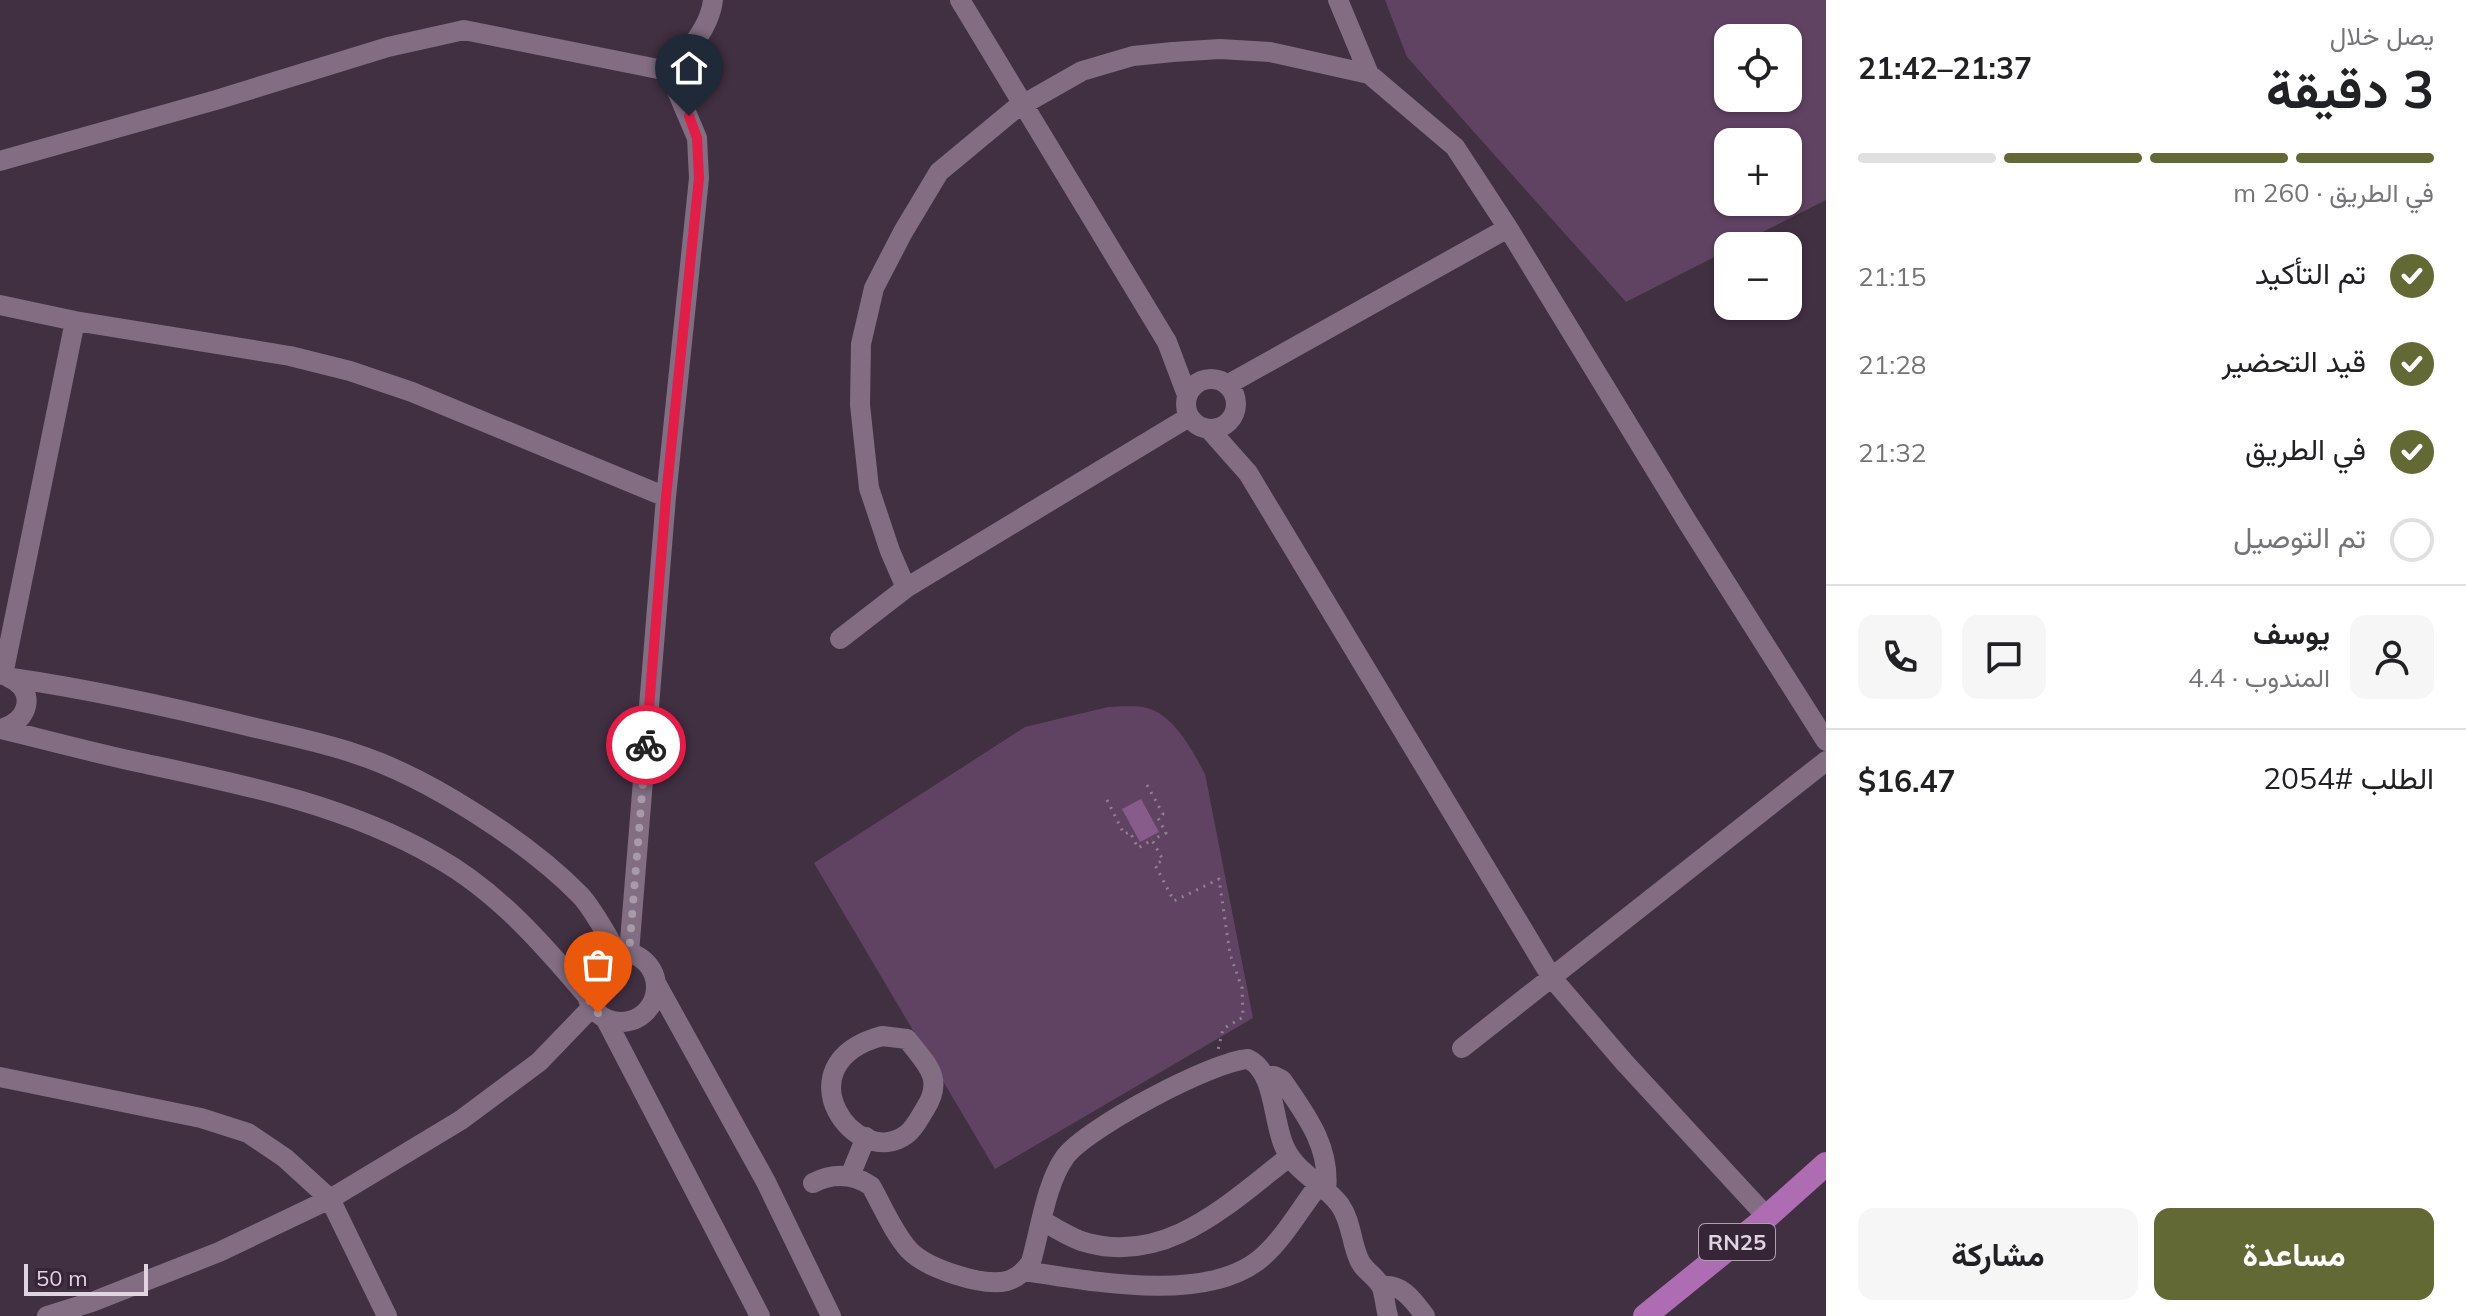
<!DOCTYPE html>
<html lang="ar">
<meta charset="utf-8">
<style>
:root{--surface:#fff;--page:#f6f6f6;--text:#202124;--muted:#757577;--line:#e0e0e0;--accent:#636935}
body{margin:0;font-family:Mulish,Vazirmatn,sans-serif;background:var(--page);color:var(--text);direction:rtl;height:100vh;display:flex;flex-direction:column;font-size:30px;white-space:nowrap}
*{box-sizing:border-box;margin:0}
p{font-size:26px;color:var(--muted)}
.icon{flex:none;width:44px;height:44px;fill:none;stroke:currentColor;stroke-width:2;stroke-linecap:round;stroke-linejoin:round}
.map{position:relative;flex:1;overflow:hidden;direction:ltr}
.panel{display:flex;flex-direction:column;background:var(--surface);width:640px}
.panel>*{flex:none}
.buttons{position:absolute;left:1714px;top:24px;display:grid;gap:16px}
.buttons a{display:grid;place-items:center;width:88px;height:88px;border-radius:16px;background:var(--surface);box-shadow:0 2px 6px #0004;font-size:40px}
.scale{position:absolute;left:24px;bottom:20px;width:124px;box-sizing:border-box;padding-left:8px;border:4px solid #dfd4df;border-top:0;font-size:22px;line-height:28px;white-space:nowrap;color:#dfd4df;-webkit-text-stroke:6px #362537;paint-order:stroke}
.pin{position:absolute;display:grid;place-items:center;width:68px;height:68px;color:#fff;margin:-82px -34px;border-radius:50% 50% 50% 0;rotate:-45deg;box-shadow:0 0 8px #0007}
.pin .icon{rotate:45deg}
.courier{position:absolute;display:grid;place-items:center;width:80px;height:80px;margin:-40px;border:6px solid #e11d48;border-radius:50%;background:#fff;color:#222;box-shadow:0 2px 10px #0007}
.headline em{font-style:normal;font-weight:700}
.headline div{display:flex;flex-direction:column-reverse}
.headline{display:flex;align-items:center;justify-content:space-between;height:136px;padding:0 32px}
h1{font-size:52px;font-weight:700;line-height:60px}
.bar{display:grid;grid-template-columns:repeat(4,1fr);gap:12px 8px;align-content:center;height:96px;padding:0 32px}
.bar i{height:10px;border-radius:6px;background:var(--line)}
.bar .current{background:var(--accent)}
.bar p{grid-column:span 4}
.line{display:flex;align-items:center;gap:20px;padding:0 32px;border-top:2px solid var(--line)}
.line div{flex:1}
.round{display:grid;place-items:center;flex:none;width:84px;height:84px;border-radius:16px;background:var(--page)}
ol{padding:0 32px;list-style:none}
li{display:flex;align-items:center;gap:24px;height:88px}
li p{margin-inline-start:auto}
li .icon{padding:8px;border-radius:50%;background:var(--accent);color:#fff;stroke-width:4}
li:last-child{color:var(--muted)}
li i{width:44px;height:44px;border:4px solid var(--line);border-radius:50%}
.action{display:flex;gap:16px;margin-top:auto;padding:16px 32px}
.action a{flex:1;height:92px;border-radius:16px;background:var(--accent);color:#fff;font-size:32px;font-weight:700;line-height:92px;text-align:center}
.action a+a{background:var(--page);color:var(--text)}
main{display:flex;flex:1;min-height:0}
.map>svg:first-child{display:block}
</style>
<main>
<section class="panel">
<div class="headline"><div><h1>3 دقيقة</h1><p>يصل خلال</p></div><em>21:37–21:42</em></div>
<div class="bar"><i class="current"></i><i class="current"></i><i class="current"></i><i></i><p>في الطريق · 260 m</p></div>
<ol>
<li><svg class="icon" aria-label="check" viewBox="0 0 24 24"><path d="M5 12l5 5 9-10"/></svg>تم التأكيد<p>21:15</p></li>
<li><svg class="icon" aria-label="check" viewBox="0 0 24 24"><path d="M5 12l5 5 9-10"/></svg>قيد التحضير<p>21:28</p></li>
<li><svg class="icon" aria-label="check" viewBox="0 0 24 24"><path d="M5 12l5 5 9-10"/></svg>في الطريق<p>21:32</p></li>
<li><i></i>تم التوصيل</li>
</ol>
<div class="line" style="height:144px"><a class="round"><svg class="icon" aria-label="person" viewBox="0 0 24 24"><circle cx="12" cy="8" r="4"/><path d="M4 21q1-7 8-7t8 7"/></svg></a><div><b>يوسف</b><p>المندوب · 4.4</p></div><a class="round"><svg class="icon" aria-label="chat" viewBox="0 0 24 24"><path d="M4 5h16v11H9l-5 4z"/></svg></a><a class="round"><svg class="icon" aria-label="phone" viewBox="0 0 24 24"><path d="M5 4h4l2 5-3 2q2 4 5 5l2-3 5 2v4C11 20 4 13 5 4z"/></svg></a></div>
<div class="line" style="height:104px"><div>الطلب #2054</div><b>$16.47</b></div>
<div class="action"><a>مساعدة</a><a>مشاركة</a></div>
</section>
<div class="map">
<svg width="1826" height="1316" viewBox="0 0 1826 1316">
<rect width="100%" height="100%" fill="#412f42"/>
<path fill="#604362" fill-rule="evenodd" d="M1385,0H1826V200L1735,246H1728V250L1626,302L1407,57ZM1728,38H1788V98H1728ZM1728,142H1788V202H1728Z
M1108,707C1120,707 1135,705 1147,708C1174,715 1193,751 1205,774L1253,1018L995,1169L814,863L1025,727Z"/>
<path fill="#885c8a" d="M1141,799L1159,832L1140,842L1122,809Z"/>
<g fill="none" stroke-linecap="round" stroke-linejoin="round">
<path stroke="#908190" stroke-width="3" stroke-dasharray="2 6" stroke-linecap="butt" d="M1147,785L1163,814L1158,818L1166,833L1152,840
M1107,800L1124,834L1130,832L1138,848L1152,840L1163,860L1155,865L1174,901L1219,879L1230,954L1242,988L1243,1017L1223,1029L1218,1050"/>
<path stroke="#826d82" stroke-width="20" d="M960,0L1167,342L1187,395
M1338,0L1369,74
M0,161L216,100L388,47L464,30L673,72
M0,305L75,321L290,356L350,371L412,392L666,497
M1186 404a25 25 0 1 1 50 0a25 25 0 1 1-50 0Z
M1227,385L1508,228
M1209,429L1248,473L1552,978L1624,1062L1767,1217
M906,588L890,551L869,488L860,405L861,344L874,288L903,232L939,172L1015,109L1082,71L1133,56L1173,52L1220,49L1270,52L1369,74L1455,147L1508,228L1688,523L1826,741
M840,639L906,588L1189,417
M3,675L75,321
M12,678C95,690 175,708 256,728C289,736 324,743 356,754C428,777 528,842 581,896C595,912 606,934 617,952
M0,729C29,723 38,690 8,677
M1,729C46,740 91,752 137,762C240,784 344,804 436,857C497,891 543,944 587,996
M586 987a35 35 0 1 1 70 0a35 35 0 1 1-70 0Z
M629,953L666,497L699,178L697,138L677,91L673,72C688,49 710,28 713,0
M656,983L766,1182L831,1316
M605,1018L760,1316
M882,1036L907,1039C926,1064 945,1078 925,1109C920,1117 915,1128 907,1134C856,1173 779,1064 882,1036Z
M1462,1048L1826,761
M1266,1076H1274L1282,1080C1306,1115 1331,1147 1326,1191
M0,1077L201,1118L248,1133L285,1158L330,1199L387,1316
M850,1176L866,1137
M813,1183C833,1173 852,1173 871,1186C883,1207 893,1232 909,1250C926,1268 982,1287 1007,1281C1017,1278 1025,1271 1031,1262C1040,1231 1046,1183 1065,1157C1086,1128 1213,1061 1248,1059C1276,1072 1272,1122 1285,1148C1297,1174 1324,1183 1340,1205C1351,1221 1351,1240 1358,1257C1362,1270 1375,1275 1381,1286C1385,1294 1385,1307 1388,1316
M1043,1221C1055,1228 1068,1236 1081,1241C1165,1268 1229,1203 1289,1157
M1024,1271C1090,1281 1205,1304 1260,1259C1283,1240 1300,1209 1318,1186
M1381,1286C1403,1284 1413,1300 1425,1316
M47,1316L92,1302L219,1252L330,1199L461,1120L539,1062L592,1007"/>
<path stroke="#ae6cb3" stroke-width="24" d="M1645,1316L1761,1222L1826,1164"/>
</g>
<g fill="none" stroke-linecap="round" stroke-linejoin="round">
<path stroke="#a89aa8" stroke-width="8" stroke-dasharray="0 14.4" d="M598,1013C580,993 585,971 606,955L629,953L646,745"/>
<path stroke="#e11d48" stroke-width="10" d="M646,745L666,497L699,178L697,138L689,116"/>
</g>
<g text-anchor="middle" dominant-baseline="central" stroke-width="6" stroke-linejoin="round" paint-order="stroke">
<rect fill="#362537" stroke="#aca0ad" stroke-width="2" x="1699" y="1224" width="76" height="36" rx="6"/>
<g font-size="22" font-weight="bold" fill="#dfd4df">
<text x="1737" y="1242">RN25</text>
</g>
</g>
</svg>
<div class="buttons">
<a><svg class="icon" aria-label="locate" viewBox="0 0 24 24"><circle cx="12" cy="12" r="6"/><path d="M12 2v4M12 18v4M2 12h4M18 12h4"/></svg></a>
<a>+</a>
<a>−</a>
</div>
<div class="scale">50 m</div>
<div class="pin" style="left:598px;top:1013px;background:#ea580c"><svg class="icon" aria-label="bag" viewBox="0 0 24 24"><path d="M5 8h14l-1 12H6zM9 8a3 3 0 0 1 6 0"/></svg></div>
<div class="pin" style="left:689px;top:116px;background:#1f2937"><svg class="icon" aria-label="home" viewBox="0 0 24 24"><path d="M3 11l9-7 9 7M6 9v11h12V9"/></svg></div>
<div class="courier" style="left:646px;top:745px"><svg class="icon" aria-label="bike" viewBox="0 0 24 24"><circle cx="6" cy="16" r="4"/><circle cx="18" cy="16" r="4"/><path d="M6 16l4-8h5l3 8M10 8l3 8H6M13 5h3"/></svg></div>
</div>
</main>
